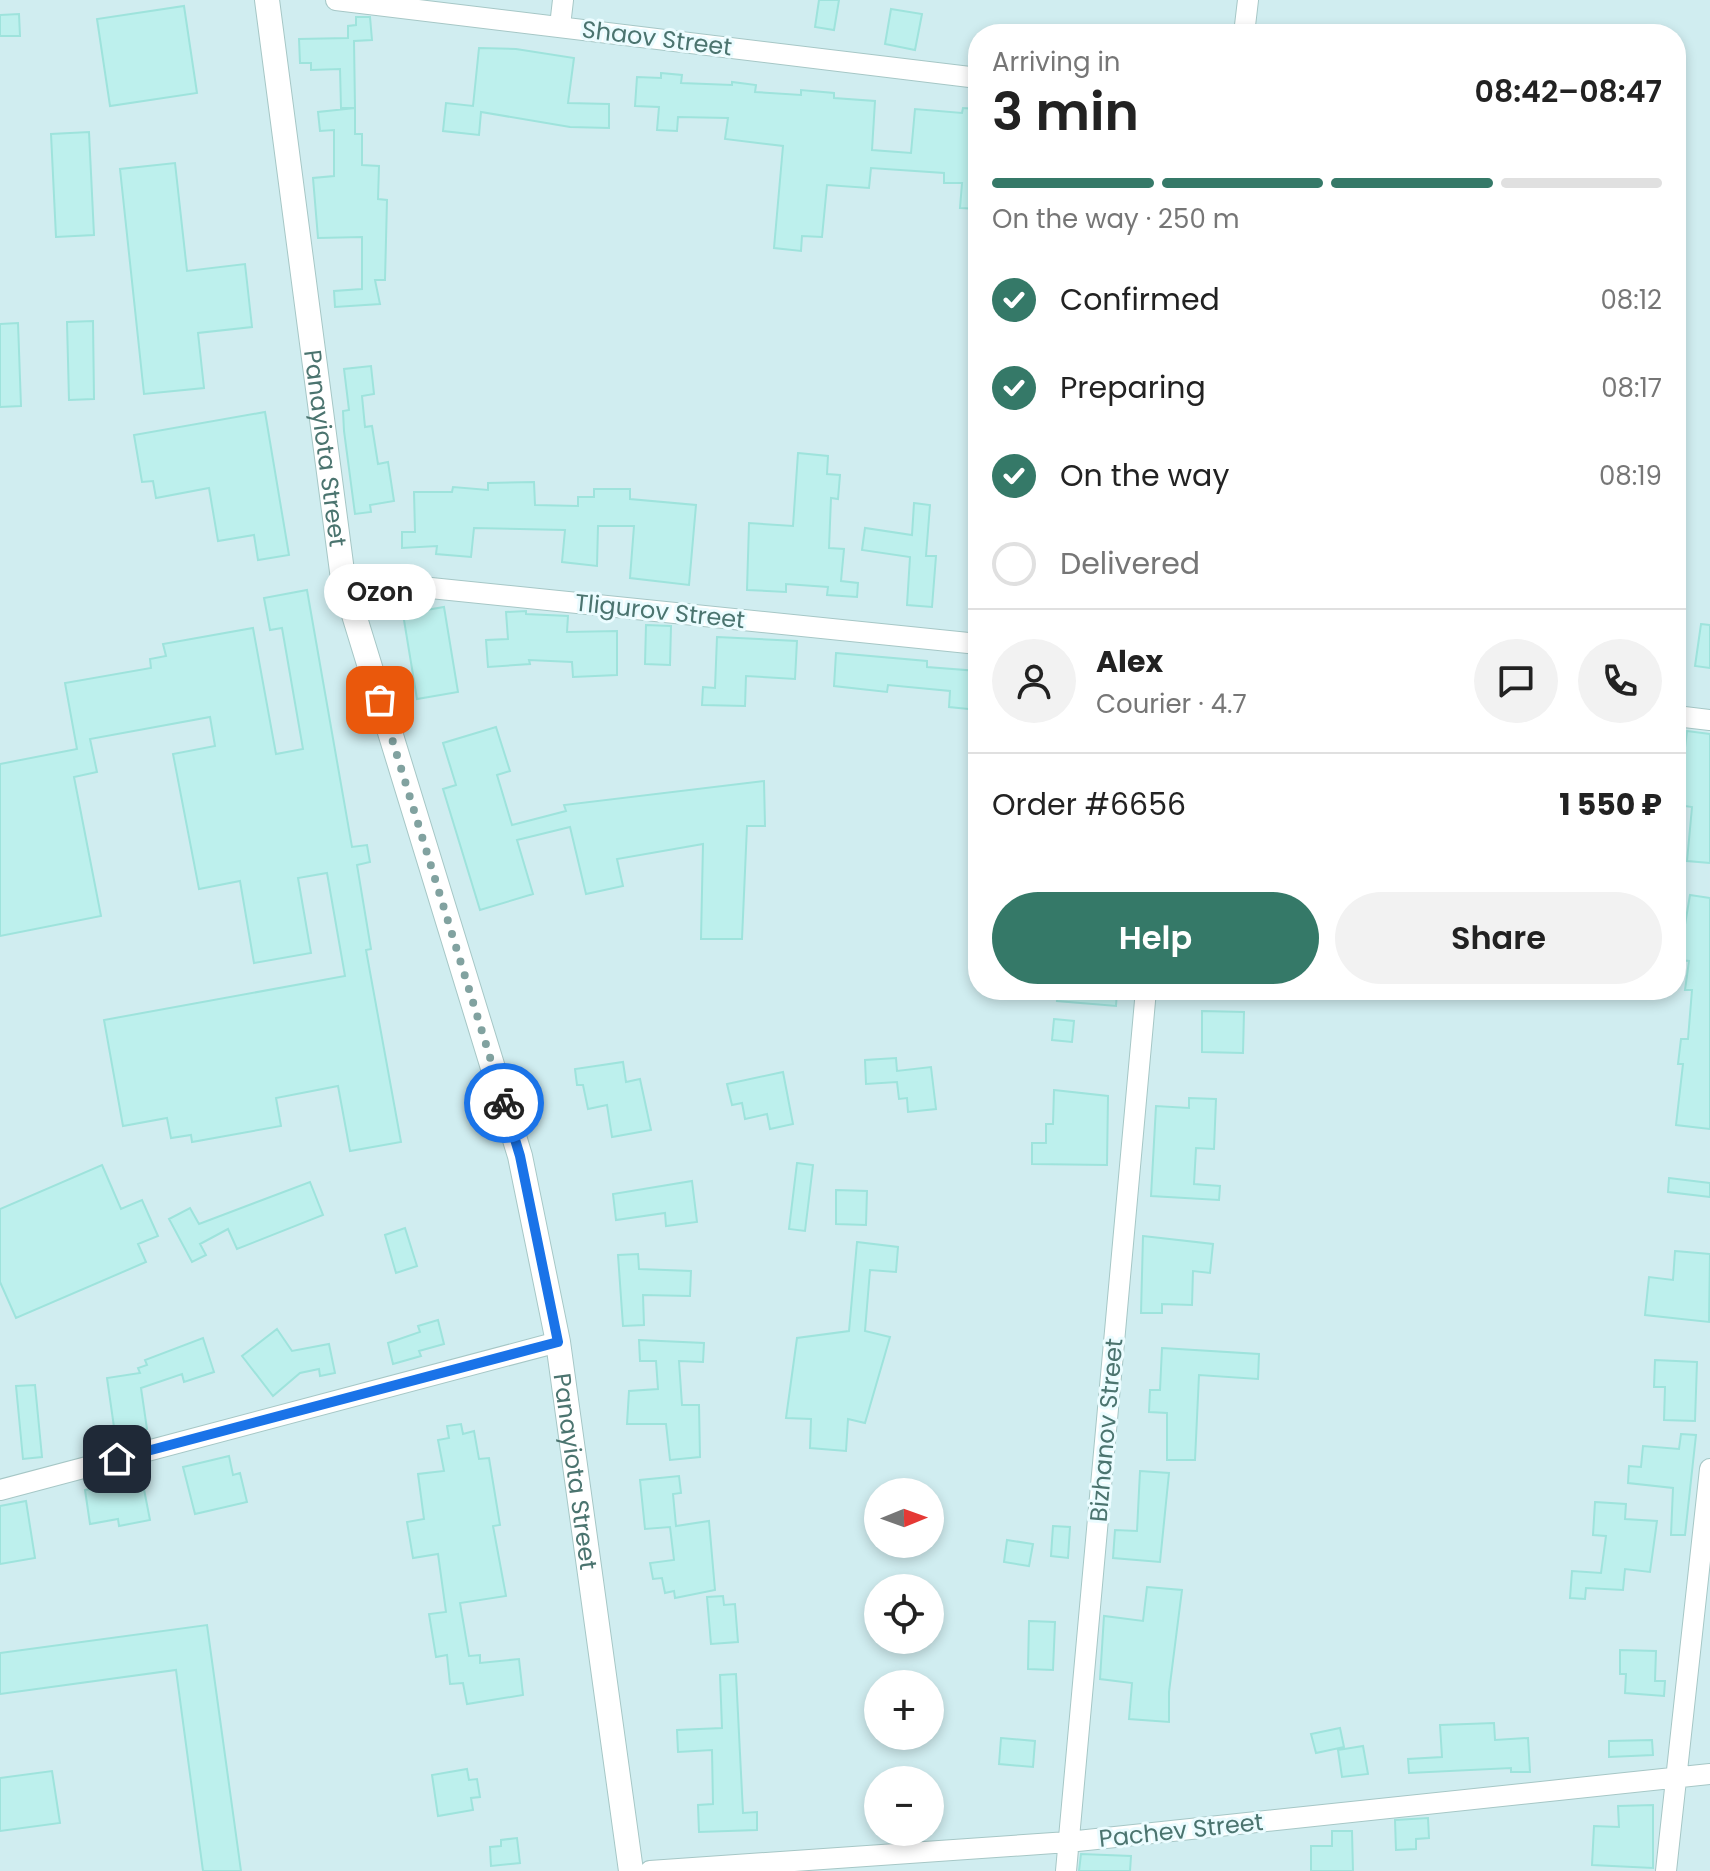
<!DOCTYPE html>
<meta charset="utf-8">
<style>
:root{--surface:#fff;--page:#f2f2f2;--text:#222;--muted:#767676;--line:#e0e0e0;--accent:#357968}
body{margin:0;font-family:Poppins,sans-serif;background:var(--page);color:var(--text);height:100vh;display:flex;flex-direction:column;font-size:30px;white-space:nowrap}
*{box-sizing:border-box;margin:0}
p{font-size:26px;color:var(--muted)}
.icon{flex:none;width:44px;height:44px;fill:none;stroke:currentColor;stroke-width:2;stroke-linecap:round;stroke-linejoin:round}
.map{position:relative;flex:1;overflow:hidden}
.sheet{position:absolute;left:968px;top:24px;width:718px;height:976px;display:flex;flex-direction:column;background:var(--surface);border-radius:32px;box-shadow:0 4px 12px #0003}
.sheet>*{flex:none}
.needle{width:52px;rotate:89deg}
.buttons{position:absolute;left:864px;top:1478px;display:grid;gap:16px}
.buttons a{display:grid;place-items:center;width:80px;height:80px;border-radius:50%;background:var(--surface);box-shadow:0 4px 12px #0003;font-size:40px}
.pin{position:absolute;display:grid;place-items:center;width:68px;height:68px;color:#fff;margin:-34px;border-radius:16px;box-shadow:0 4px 12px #0006}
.courier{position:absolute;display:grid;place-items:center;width:80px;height:80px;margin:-40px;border:6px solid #1a73e8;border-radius:50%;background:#fff;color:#222;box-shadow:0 2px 10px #0007}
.bubble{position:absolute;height:56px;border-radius:28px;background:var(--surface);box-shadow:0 4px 12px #0003;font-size:26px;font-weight:600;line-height:56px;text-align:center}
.head em{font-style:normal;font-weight:600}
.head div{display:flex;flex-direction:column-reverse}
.head{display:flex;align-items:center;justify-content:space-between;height:136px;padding:0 24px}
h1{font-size:52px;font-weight:600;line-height:60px}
.bar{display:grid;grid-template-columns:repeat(4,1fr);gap:12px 8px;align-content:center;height:96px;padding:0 24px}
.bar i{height:10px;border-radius:6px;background:var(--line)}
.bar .active{background:var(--accent)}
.bar p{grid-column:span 4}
.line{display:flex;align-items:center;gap:20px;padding:0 24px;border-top:2px solid var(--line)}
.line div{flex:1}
.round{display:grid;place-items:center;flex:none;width:84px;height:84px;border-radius:42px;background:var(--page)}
ol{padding:0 24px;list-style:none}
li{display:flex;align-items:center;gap:24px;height:88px}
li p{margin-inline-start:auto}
li .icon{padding:8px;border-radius:50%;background:var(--accent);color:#fff;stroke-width:4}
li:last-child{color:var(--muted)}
li i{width:44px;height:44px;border:4px solid var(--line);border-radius:50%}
.button{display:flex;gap:16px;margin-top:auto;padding:16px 24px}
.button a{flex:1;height:92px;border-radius:48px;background:var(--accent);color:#fff;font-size:32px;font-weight:600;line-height:92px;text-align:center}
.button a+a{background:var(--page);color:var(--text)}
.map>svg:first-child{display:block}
</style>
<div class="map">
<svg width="1710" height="1871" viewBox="0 0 1710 1871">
<rect width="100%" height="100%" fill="#e5f8fc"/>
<path fill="#d0edf0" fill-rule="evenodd" d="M0,0H1710V1871H0ZM978,34H1676V990H978ZM878,1492H930V1544H878ZM878,1588H930V1640H878ZM878,1684H930V1736H878ZM878,1780H930V1832H878Z"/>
<path fill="#bdf0ed" stroke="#9ee3dc" stroke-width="2" d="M819,0H839L834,30L815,27Z
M184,6L197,93L110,106L97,19Z
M891,9L922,14L915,50L885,44Z
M19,14L20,36H0V15Z
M356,17H370L372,40L354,41L355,108H341L340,69L311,70V63H300L299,39L348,38V26L356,25Z
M479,48L516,49L574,58L568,103L609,104V128L570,127L481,112L479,135L443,131L446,103L473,106Z
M661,73L682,75L681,83L732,85V82L756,85L755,92L801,95V90L834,93V98L875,101L872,150L911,153L915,109L962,113L963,108L978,109V209L960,208L962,183H944V173L871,168L869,188L827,185L822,237L802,236L801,251L774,248L783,146L725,139L728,118L678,117L677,131L657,130L659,107L635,106L637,77L661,78Z
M355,108V134H362V165L379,166L378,199L387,200L385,280H375L380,304L335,307L334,291L362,289V237L318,238L313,178L334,176V130L320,131L318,112Z
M89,132L94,235L56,237L51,134Z
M175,163L187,271L245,264L252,327L198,333L204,388L144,394L120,169Z
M93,321L94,399L69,400L67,322Z
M18,323L21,406L0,407V324Z
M371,366L374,394L362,396L365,427L372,426L378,464L388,462L394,501L370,505L371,512L355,514L344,431L343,411L349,410L344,369Z
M265,412L289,555L258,560L254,535L218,541L209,488L156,498L153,481L142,482L134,435Z
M798,453L828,456L827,474L840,475L838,499L831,498L829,548L844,549L841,581L858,583L857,597L827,595L828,587L786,584V592L747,590L749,523L793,526Z
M534,482L535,505L578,506V497H594V489H630V499L696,505L689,585L630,578L634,526H598L597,566L562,562L565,530L474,528L471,557L436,554L437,546L402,548V532H415L414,492H452L453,487L488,490V483Z
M914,503L930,505L926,556H936L932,607L907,605L910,557L862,550L865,528L912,535Z
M307,590L352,847L367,845L370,862L357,865L371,949L366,950L401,1142L350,1151L338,1086L276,1098L281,1126L192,1142L191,1135L171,1138L167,1118L123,1126L104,1020L345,976L327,873L298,878L311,953L254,963L240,881L199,889L173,754L215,746L210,717L90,739L97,772L74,777L101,916L0,936V764L77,749L65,683L151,668L150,659L166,656L163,644L253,628L276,754L303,749L282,628L270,630L264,598Z
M444,607L458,692L417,699L403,614Z
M526,611V614L568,616L567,632L617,631V675L573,677L572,662L529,660L530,664L488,667L486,640L508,639L506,612Z
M1701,624L1710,625V668L1695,666Z
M646,625L671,626L670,665L645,664Z
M717,637L797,641L795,679L746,676L745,706L702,705L703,687L715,688Z
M836,653L927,661V667L978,671V710L949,707L950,691L888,685L887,692L834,686Z
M496,727L510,771L497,775L512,825L566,811L564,805L764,781L765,826H747L742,939H701L703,844L617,859L623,886L586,894L570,827L517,840L533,894L480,910L443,789L456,785L443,743Z
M1687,731L1710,734V863L1687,861L1692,807L1678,805Z
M1690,895L1710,898V1129L1676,1125L1683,1064H1678L1681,1039H1688L1692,990H1685L1689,961L1679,960Z
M1058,990L1117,991L1116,1006L1057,1001Z
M1202,1011L1244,1012L1243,1053L1202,1052Z
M1054,1019L1074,1021L1072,1042L1052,1040Z
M896,1058L897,1071L931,1067L936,1109L908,1112L907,1098L899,1099L897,1082L866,1084L865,1060Z
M623,1062L626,1082L640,1079L651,1130L612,1137L607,1105L588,1109L583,1085H577L575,1069Z
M783,1072L793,1124L770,1129L767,1114L745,1119L742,1103L732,1105L727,1084Z
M1054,1090L1108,1096L1107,1165L1032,1164V1143H1046V1124H1053Z
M1189,1098L1216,1099L1214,1149L1196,1148L1194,1184L1220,1186L1219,1200L1151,1196L1156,1106L1189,1108Z
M797,1163L813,1165L805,1231L789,1229Z
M102,1165L121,1209L142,1200L158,1236L138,1244L146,1262L16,1318L0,1282V1209Z
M1669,1178L1710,1183V1197L1668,1192Z
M692,1181L697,1222L666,1226L665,1213L616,1220L613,1194Z
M310,1182L323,1215L237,1249L228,1229L200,1244L206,1255L192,1262L169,1219L190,1208L199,1224Z
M836,1190L867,1191L866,1225L836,1224Z
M405,1228L417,1266L396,1273L385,1235Z
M1143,1236L1213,1244L1210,1273L1193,1271L1192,1305L1162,1304V1313H1141Z
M857,1242L898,1247L896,1272L870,1270L865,1331L890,1337L865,1423L848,1419L846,1451L810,1448L811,1419L786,1418L797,1338L849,1331Z
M1675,1251L1710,1254L1709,1322L1645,1315L1649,1277L1673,1280Z
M638,1254L639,1269L691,1271L690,1296L643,1295L644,1325L623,1326L618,1255Z
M438,1320L444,1344L419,1351L421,1356L393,1364L388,1343L420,1332L418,1326Z
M277,1329L292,1351L329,1344L335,1373L320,1376L319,1369L300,1373L273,1396L242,1356Z
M203,1338L214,1372L184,1382L182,1374L141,1388L147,1429L115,1434L107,1378L140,1373L138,1368L147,1365L145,1360Z
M639,1340L704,1343L703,1362L679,1361L682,1405H699L700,1457L670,1460L666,1424H627L629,1391L658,1389L656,1361H640Z
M1162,1348L1259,1354L1258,1379L1199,1375L1195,1460H1167V1413L1149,1412L1150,1390H1160Z
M1655,1360L1697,1362L1695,1421L1664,1420L1665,1387H1654Z
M35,1385L42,1457L23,1459L16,1386Z
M461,1424L463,1434L474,1431L479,1459L489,1458L500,1525L493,1526L506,1596L460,1603L469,1656L480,1655V1663L519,1659L523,1695L467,1704L463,1683L450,1684L447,1655L436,1657L429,1614L446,1612L438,1554L413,1558L407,1522L424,1519L418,1474L444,1471L438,1440L449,1438L447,1426Z
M1681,1434L1696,1435L1685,1535H1671L1673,1488L1628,1483L1629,1466L1641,1467L1643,1446L1679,1449Z
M229,1456L233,1475L240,1473L247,1502L195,1514L183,1467Z
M1140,1471L1169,1473L1160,1562L1113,1558L1115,1530L1137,1531Z
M141,1474L150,1520L119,1526L118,1519L90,1524L85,1490L112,1485L111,1479Z
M679,1476L681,1493L673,1494L676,1526L709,1521L715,1590L675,1598L674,1591L665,1593L662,1578L653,1579L650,1563L674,1560L670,1527L645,1529L640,1480Z
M26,1501L35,1558L0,1564V1506Z
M1595,1502L1626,1504L1625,1519L1657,1521L1650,1572L1625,1569L1623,1590L1586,1588L1585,1599L1570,1598L1572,1571L1601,1573L1606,1536L1593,1535Z
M1053,1526L1070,1527L1068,1558L1051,1556Z
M1007,1540L1033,1544L1029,1566L1004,1562Z
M1147,1587L1182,1590L1169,1692V1722L1129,1719L1132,1683L1100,1679L1104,1616L1143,1621Z
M723,1596L724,1605L735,1604L738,1642L711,1644L707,1597Z
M1029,1621L1055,1622L1053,1670L1028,1669Z
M207,1625L241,1871H203L176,1670L0,1694V1653Z
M1620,1650L1656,1651L1655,1681H1665L1664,1696L1625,1693L1626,1674H1620Z
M736,1674L743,1813L757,1812V1830L699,1832L698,1805L713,1804L712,1750L678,1752L677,1730L722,1728L720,1675Z
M1494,1723L1495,1740L1528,1738L1530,1772H1511V1768L1409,1773L1408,1759L1442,1757L1440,1725Z
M1340,1728L1344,1747L1316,1753L1311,1734Z
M1001,1738L1035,1741L1033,1767L999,1764Z
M1652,1740L1653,1755L1609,1757V1741Z
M1363,1746L1368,1774L1342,1777L1338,1750Z
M467,1769L469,1780L477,1779L480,1797L471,1798L473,1810L438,1816L432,1775Z
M52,1771L60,1823L0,1831V1778Z
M1653,1805V1868L1592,1865L1594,1826L1619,1827L1618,1806Z
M1428,1818L1429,1838L1416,1839V1849L1396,1850L1395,1820Z
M1332,1831H1352L1353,1871H1311V1846H1332Z
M517,1838L520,1863L491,1866L490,1847L501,1846V1840Z
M1081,1854L1131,1856L1130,1871H1079Z"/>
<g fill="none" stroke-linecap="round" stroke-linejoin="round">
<g stroke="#a6c7c6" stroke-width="22">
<path id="minor" d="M336,0L978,78
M560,26L563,0
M1244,34L1248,0
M343,579L978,644
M1676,716L1710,720
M0,1490L558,1342
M650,1871L1068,1842L1710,1774
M1066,1871L1146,990
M1666,1871L1710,1469"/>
</g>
<g stroke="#a6c7c6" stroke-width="26">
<g id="tertiary">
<path id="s1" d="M267,0L343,579L520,1156L558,1342L631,1871"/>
</g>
</g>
<use href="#minor" stroke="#fff" stroke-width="20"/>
<use href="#tertiary" stroke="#fff" stroke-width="24"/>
</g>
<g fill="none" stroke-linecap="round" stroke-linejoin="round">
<path stroke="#81a2a0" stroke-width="8" stroke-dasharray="0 14.4" d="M380,700L504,1103"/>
<path stroke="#1a73e8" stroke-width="10" d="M117,1459L558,1342L520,1156L504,1103"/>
</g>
<g text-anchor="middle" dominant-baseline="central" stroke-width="6" stroke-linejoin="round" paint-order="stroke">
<g font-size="24" fill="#4b746f" stroke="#ebfcff">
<text transform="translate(657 38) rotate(7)">Shaov Street</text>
<text stroke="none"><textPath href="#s1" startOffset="452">Panayiota Street</textPath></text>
<text transform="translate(660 611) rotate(6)">Tligurov Street</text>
<text transform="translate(1106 1430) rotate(-85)">Bizhanov Street</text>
<text stroke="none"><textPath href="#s1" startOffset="1508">Panayiota Street</textPath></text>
<text transform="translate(1181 1830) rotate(-6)">Pachev Street</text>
</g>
</g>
</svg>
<div class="buttons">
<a><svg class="needle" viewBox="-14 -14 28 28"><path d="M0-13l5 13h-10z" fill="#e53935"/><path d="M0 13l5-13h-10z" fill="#767676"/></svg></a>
<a><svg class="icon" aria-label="locate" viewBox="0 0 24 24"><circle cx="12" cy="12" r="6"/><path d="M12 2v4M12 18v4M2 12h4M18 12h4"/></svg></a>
<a>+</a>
<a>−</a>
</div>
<div class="pin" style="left:380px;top:700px;background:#ea580c"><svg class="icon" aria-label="bag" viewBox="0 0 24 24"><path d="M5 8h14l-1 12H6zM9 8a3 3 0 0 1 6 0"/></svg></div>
<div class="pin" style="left:117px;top:1459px;background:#1f2937"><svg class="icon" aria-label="home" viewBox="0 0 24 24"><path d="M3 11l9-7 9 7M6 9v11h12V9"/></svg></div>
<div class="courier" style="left:504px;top:1103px"><svg class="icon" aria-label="bike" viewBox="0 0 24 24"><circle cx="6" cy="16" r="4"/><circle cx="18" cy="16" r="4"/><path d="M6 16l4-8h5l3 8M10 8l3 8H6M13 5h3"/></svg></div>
<div class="bubble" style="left:324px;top:564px;width:112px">Ozon</div>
<section class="sheet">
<div class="head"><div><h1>3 min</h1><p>Arriving in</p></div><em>08:42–08:47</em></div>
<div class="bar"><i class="active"></i><i class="active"></i><i class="active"></i><i></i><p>On the way · 250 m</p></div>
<ol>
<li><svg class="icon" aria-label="check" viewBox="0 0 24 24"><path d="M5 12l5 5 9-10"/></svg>Confirmed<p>08:12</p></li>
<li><svg class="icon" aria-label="check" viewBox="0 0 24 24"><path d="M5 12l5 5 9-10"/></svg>Preparing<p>08:17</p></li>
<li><svg class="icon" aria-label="check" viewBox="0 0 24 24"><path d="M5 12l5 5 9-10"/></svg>On the way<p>08:19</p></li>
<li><i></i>Delivered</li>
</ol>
<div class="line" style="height:144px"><a class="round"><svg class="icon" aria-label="person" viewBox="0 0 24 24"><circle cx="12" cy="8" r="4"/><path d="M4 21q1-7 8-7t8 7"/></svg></a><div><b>Alex</b><p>Courier · 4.7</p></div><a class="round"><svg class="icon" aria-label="chat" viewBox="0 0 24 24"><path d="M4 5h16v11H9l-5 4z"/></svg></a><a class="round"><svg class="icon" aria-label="phone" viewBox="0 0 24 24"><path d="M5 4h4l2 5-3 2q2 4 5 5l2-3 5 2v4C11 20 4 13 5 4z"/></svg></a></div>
<div class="line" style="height:104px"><div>Order #6656</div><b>1 550 ₽</b></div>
<div class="button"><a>Help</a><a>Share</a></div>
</section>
</div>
